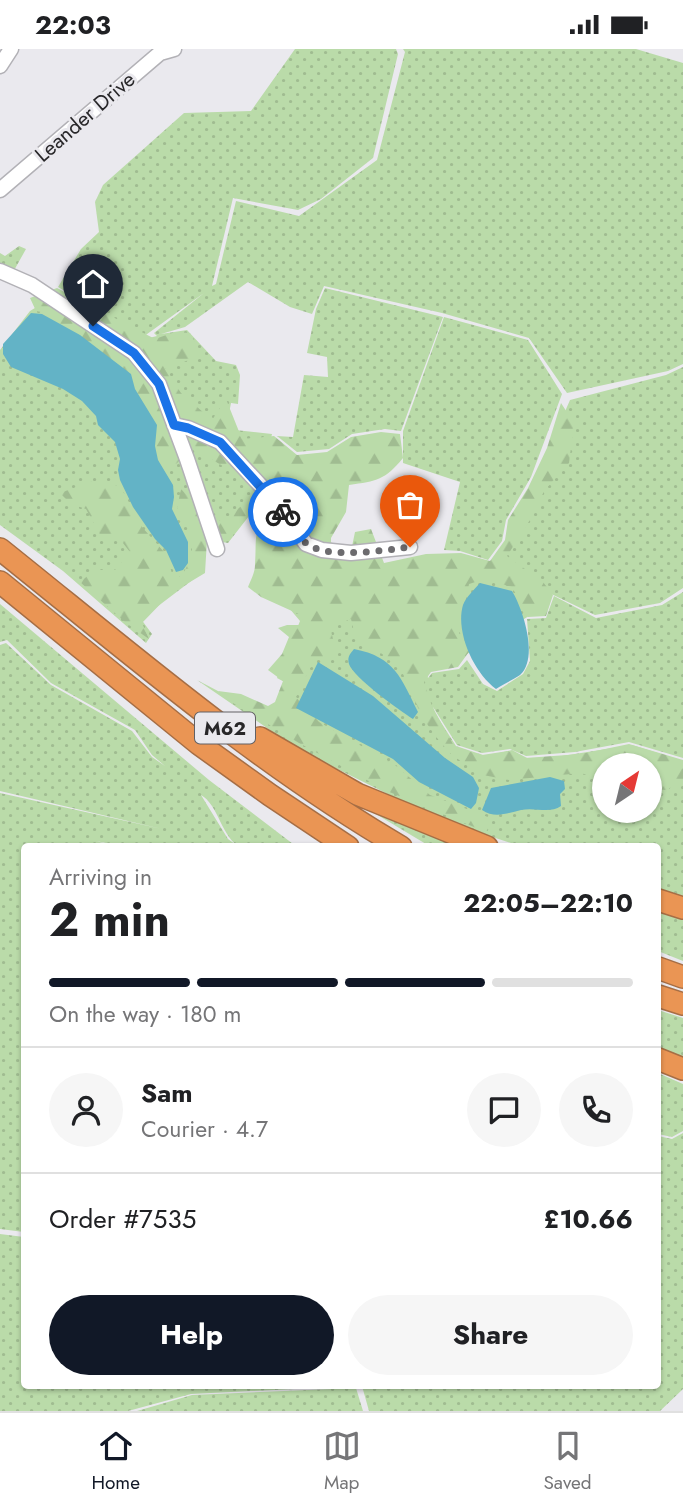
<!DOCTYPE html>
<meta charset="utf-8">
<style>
:root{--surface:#fff;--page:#f6f6f6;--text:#202124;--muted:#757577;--line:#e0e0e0;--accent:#111827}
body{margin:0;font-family:Jost,sans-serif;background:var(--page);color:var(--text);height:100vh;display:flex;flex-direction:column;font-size:26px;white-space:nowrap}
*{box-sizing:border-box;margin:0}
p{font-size:23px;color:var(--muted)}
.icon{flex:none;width:38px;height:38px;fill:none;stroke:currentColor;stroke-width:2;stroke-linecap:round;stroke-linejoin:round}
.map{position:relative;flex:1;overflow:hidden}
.side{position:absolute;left:21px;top:794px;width:640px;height:546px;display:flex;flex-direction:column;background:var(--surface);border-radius:7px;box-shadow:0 2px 5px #0004}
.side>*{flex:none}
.needle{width:46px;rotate:35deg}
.tools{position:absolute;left:592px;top:704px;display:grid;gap:14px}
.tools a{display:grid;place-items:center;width:70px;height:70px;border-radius:50%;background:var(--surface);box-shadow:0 2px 5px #0004;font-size:35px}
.pin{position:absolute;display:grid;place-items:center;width:60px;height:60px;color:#fff;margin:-72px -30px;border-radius:50% 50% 50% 0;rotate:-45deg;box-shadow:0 0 7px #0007}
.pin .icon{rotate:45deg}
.courier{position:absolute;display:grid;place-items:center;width:70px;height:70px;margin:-35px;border:5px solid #1a73e8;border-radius:50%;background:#fff;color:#222;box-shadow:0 2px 9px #0007}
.headline em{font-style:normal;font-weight:700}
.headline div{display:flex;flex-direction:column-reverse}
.headline{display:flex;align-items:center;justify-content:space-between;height:119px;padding:0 28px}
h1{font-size:46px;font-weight:700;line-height:52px}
.bar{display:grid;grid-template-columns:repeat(4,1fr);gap:10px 7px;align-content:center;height:84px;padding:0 28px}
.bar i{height:9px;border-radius:5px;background:var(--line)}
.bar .selected{background:var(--accent)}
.bar p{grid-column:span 4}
.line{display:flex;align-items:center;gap:18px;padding:0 28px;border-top:2px solid var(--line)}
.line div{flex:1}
.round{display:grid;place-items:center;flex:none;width:74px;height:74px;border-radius:37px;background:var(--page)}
.button{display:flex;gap:14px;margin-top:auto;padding:14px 28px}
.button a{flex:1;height:80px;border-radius:42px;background:var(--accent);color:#fff;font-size:28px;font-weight:700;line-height:80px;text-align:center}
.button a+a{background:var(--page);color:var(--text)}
.status{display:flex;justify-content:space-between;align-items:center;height:49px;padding:0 35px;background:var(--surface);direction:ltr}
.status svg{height:19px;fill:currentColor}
.dock{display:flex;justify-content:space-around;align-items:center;height:98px;border-top:2px solid var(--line);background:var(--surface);font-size:19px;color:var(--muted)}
.dock a{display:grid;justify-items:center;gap:4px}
.dock .selected{color:var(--accent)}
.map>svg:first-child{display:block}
</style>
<div class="status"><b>22:03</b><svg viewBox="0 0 49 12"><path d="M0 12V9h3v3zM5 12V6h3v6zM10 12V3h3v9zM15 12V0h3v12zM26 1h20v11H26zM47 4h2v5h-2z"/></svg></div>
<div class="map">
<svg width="683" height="1362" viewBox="0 0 683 1362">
<defs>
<pattern id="grass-dots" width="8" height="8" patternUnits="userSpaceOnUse" patternTransform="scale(1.75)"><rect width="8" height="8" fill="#badba9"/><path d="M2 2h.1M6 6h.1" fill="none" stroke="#a0bc91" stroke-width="1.8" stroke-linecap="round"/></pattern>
<pattern id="forest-firs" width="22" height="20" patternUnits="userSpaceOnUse" patternTransform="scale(1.75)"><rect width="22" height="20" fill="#badba9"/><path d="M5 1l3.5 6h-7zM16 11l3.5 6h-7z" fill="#a0bc91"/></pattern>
</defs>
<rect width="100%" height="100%" fill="#eae9ee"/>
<path fill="url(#grass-dots)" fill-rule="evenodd" d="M295,0H396L398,5L373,109L321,150L298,161L233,149L212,237L216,235L236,152L299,167L377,111L405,3L403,0H636L683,14V315L668,322L567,344L529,289L442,264L324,237L312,265L290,258L248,233L185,278L161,285L187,281L216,312L236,316L240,326L238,355L231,354L226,380L272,385L256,458L228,494L204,490L203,523L141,570L152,585L146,594L63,522L0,476V301L30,262L43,254L141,291L157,287L154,284L204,244L143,288L58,238L81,200L99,183L95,153L103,136L184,64L251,62Z
M19,197L26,200L12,225L0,221V204L5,207Z
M325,239L443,268L401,382L385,380L352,385L329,400L297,403L277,387L293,388L304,326L328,328L327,308L307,304L316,260Z
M444,268L528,291L562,345L531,428L506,471L502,492L488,511L460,502L444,501L460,433L403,414V382Z
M683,318V539L660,554L595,566L545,542L529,567L462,608L426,622L428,629L432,624L459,620L467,611L483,635L497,642L523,625L530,612L527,570L546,569L554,547L596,569L662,556L683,543V709L629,693L575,703L526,707L510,700L482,704L457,696L433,658L435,664L456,697L486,707L512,701L529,710L549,709L632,696L683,712V849L658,841V798H523L480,784L420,761L299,701L197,631L275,672L292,637L277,629L300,572L284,553L385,515L498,516L570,351L666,326ZM604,716H649V761H604Z
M0,555L209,731L297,798C285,798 251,801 241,798C222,791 219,756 201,746L228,790L239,798H126L96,792L118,798H24V1183L0,1180V744L162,780L0,742V596L6,594L51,636L132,682L152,708L165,717L152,706L135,681L51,634L7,591L0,593Z
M324,734L393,771L458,798H431Z
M658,860L683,868V912L658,902Z
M658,961L683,969V1016L658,1005Z
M658,1024L683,1035V1082L672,1088L658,1085Z
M683,1084V1340L660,1362H369L362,1337H658V1087L672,1090Z
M0,1185L24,1188V1337H355L191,1345L128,1362H0Z
M356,1339L363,1362H137L192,1346Z"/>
<path fill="url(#forest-firs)" d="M57,239L155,290L175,283L190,284L202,306L165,320L181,344L212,371L226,350L242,390L274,387L297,406L327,403L351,388L381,383L400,385L403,409C385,431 377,432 349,436L346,463L331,489V493L339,506L350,507L355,483L371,480L384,514L426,505L461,504L490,512L505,491L508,471L528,439L547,399L561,354L574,374L569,414L544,442L535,463L507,507L543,533L553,546L546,567L528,568L512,538L485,530L469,535L459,584L471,600L458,618L431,623L424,633L432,657L455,699L482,706L508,702L525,709L581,705L629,695L683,711V732L674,734L668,741L649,740V716H604V732L581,724L509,731L483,726L453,707L440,693L422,668L400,618L378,602L357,595L351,570L330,578L338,610L315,609L296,648L319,673L395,716L430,746L493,770L486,783L387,742L299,694L228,651L218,642L241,645L268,657L275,653L283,632L268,621L282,605L289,588L278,579L287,576H302L303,567L261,548L248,538C251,531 255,523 255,516C257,489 252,486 268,460L258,452L228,488L207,491L205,524L170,545L142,574L149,590L126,574L80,533L95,521H115L130,503L119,489L105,495L86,460L71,455L60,444L93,432L120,437L142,478L164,503L172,524L181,528C199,500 193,486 177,459L181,440L213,474L228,468L256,445L262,425L231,422L188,396L181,410L166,425L154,418L155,386L53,279L52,265L36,262L30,249Z"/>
<path fill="#63b3c6" d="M31,264L42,265L80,286L131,325L135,340L157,376L155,397L158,411L173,436L174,448L172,460L188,493V514L183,521L176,523L166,501L155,490L133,458L120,431L118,421L120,410L115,393L98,376L96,367L82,352L63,340L11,318L3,305V295Z
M480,534L512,542C523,560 539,609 520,626C513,631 503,635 496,640C474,624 455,583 463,556C466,548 475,540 480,534Z
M354,600C395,608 401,629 418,663L413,670C400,662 353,628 349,615C347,608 350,605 354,600Z
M318,613L373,647L445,709L473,728L479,739L476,754L471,760L419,733L393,710L296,659Z
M550,728L564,732L565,740L560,745L561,757C550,765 535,758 521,761C508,764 495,770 482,761L491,739Z"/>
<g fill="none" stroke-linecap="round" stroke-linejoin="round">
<g stroke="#b2b1b6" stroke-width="17">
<path id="minor" d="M0,17L11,0
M0,141L160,4L174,0
M0,222L32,236L134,304L159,335L187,410L217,500
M174,376L188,379L220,393L274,451L306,495L322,501L351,504L410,498"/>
</g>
<g stroke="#a66e45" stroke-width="24">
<path id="highway" d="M0,500C130,604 257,714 401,798
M0,533L199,695L270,746L348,798
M260,689L357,745L487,798
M658,851L683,859
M658,919L683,928
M658,947L683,955
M658,1010L683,1020"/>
</g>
<use href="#minor" stroke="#fff" stroke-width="14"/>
<use href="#highway" stroke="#ea9554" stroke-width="21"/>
</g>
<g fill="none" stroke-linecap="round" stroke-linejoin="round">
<path stroke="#6c6b6e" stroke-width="7" stroke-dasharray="0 12.6" d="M283,463C290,472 297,487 306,494C326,511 386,501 410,498"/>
<path stroke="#1a73e8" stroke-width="9" d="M93,277L134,304L159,335L174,376L188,379L220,393L283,463"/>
</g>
<g text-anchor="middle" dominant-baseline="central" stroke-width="6" stroke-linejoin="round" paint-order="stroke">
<rect fill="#eae9ee" stroke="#626164" stroke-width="2" x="195" y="663.5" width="60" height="31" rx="5"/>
<g font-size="19" font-weight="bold" fill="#282729">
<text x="225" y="679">M62</text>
</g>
<g font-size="21" fill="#282729" stroke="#eae9ee">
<text transform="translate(85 68) rotate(-41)">Leander Drive</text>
</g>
</g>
</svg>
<div class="tools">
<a><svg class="needle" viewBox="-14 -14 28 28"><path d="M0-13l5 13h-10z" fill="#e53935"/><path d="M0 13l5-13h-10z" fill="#757577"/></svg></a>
</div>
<div class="pin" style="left:410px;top:498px;background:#ea580c"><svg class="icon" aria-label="bag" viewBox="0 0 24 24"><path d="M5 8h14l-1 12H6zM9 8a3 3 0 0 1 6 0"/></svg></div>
<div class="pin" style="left:93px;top:277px;background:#1f2937"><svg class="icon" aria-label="home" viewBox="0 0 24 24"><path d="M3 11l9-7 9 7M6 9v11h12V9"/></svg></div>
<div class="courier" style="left:283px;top:463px"><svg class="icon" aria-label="bike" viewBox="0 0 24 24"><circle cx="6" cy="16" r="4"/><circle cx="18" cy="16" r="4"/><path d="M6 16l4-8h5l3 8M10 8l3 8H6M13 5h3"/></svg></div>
<section class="side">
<div class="headline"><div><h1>2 min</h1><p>Arriving in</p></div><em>22:05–22:10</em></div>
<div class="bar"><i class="selected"></i><i class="selected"></i><i class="selected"></i><i></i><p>On the way · 180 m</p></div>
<div class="line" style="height:126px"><a class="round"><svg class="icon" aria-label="person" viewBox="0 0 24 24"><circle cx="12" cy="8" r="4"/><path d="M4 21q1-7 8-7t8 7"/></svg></a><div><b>Sam</b><p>Courier · 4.7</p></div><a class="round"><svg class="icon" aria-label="chat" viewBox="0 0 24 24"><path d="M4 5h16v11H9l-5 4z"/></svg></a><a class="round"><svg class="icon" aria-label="phone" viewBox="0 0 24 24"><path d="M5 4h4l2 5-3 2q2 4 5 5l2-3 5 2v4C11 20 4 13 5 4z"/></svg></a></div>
<div class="line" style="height:91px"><div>Order #7535</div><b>£10.66</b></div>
<div class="button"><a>Help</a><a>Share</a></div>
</section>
</div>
<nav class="dock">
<a class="selected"><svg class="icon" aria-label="home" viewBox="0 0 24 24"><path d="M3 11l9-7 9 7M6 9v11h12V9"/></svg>Home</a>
<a><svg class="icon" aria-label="map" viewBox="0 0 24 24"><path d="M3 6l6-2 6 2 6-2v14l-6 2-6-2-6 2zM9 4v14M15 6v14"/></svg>Map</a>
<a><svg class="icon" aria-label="saved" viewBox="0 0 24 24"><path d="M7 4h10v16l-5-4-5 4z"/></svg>Saved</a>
</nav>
